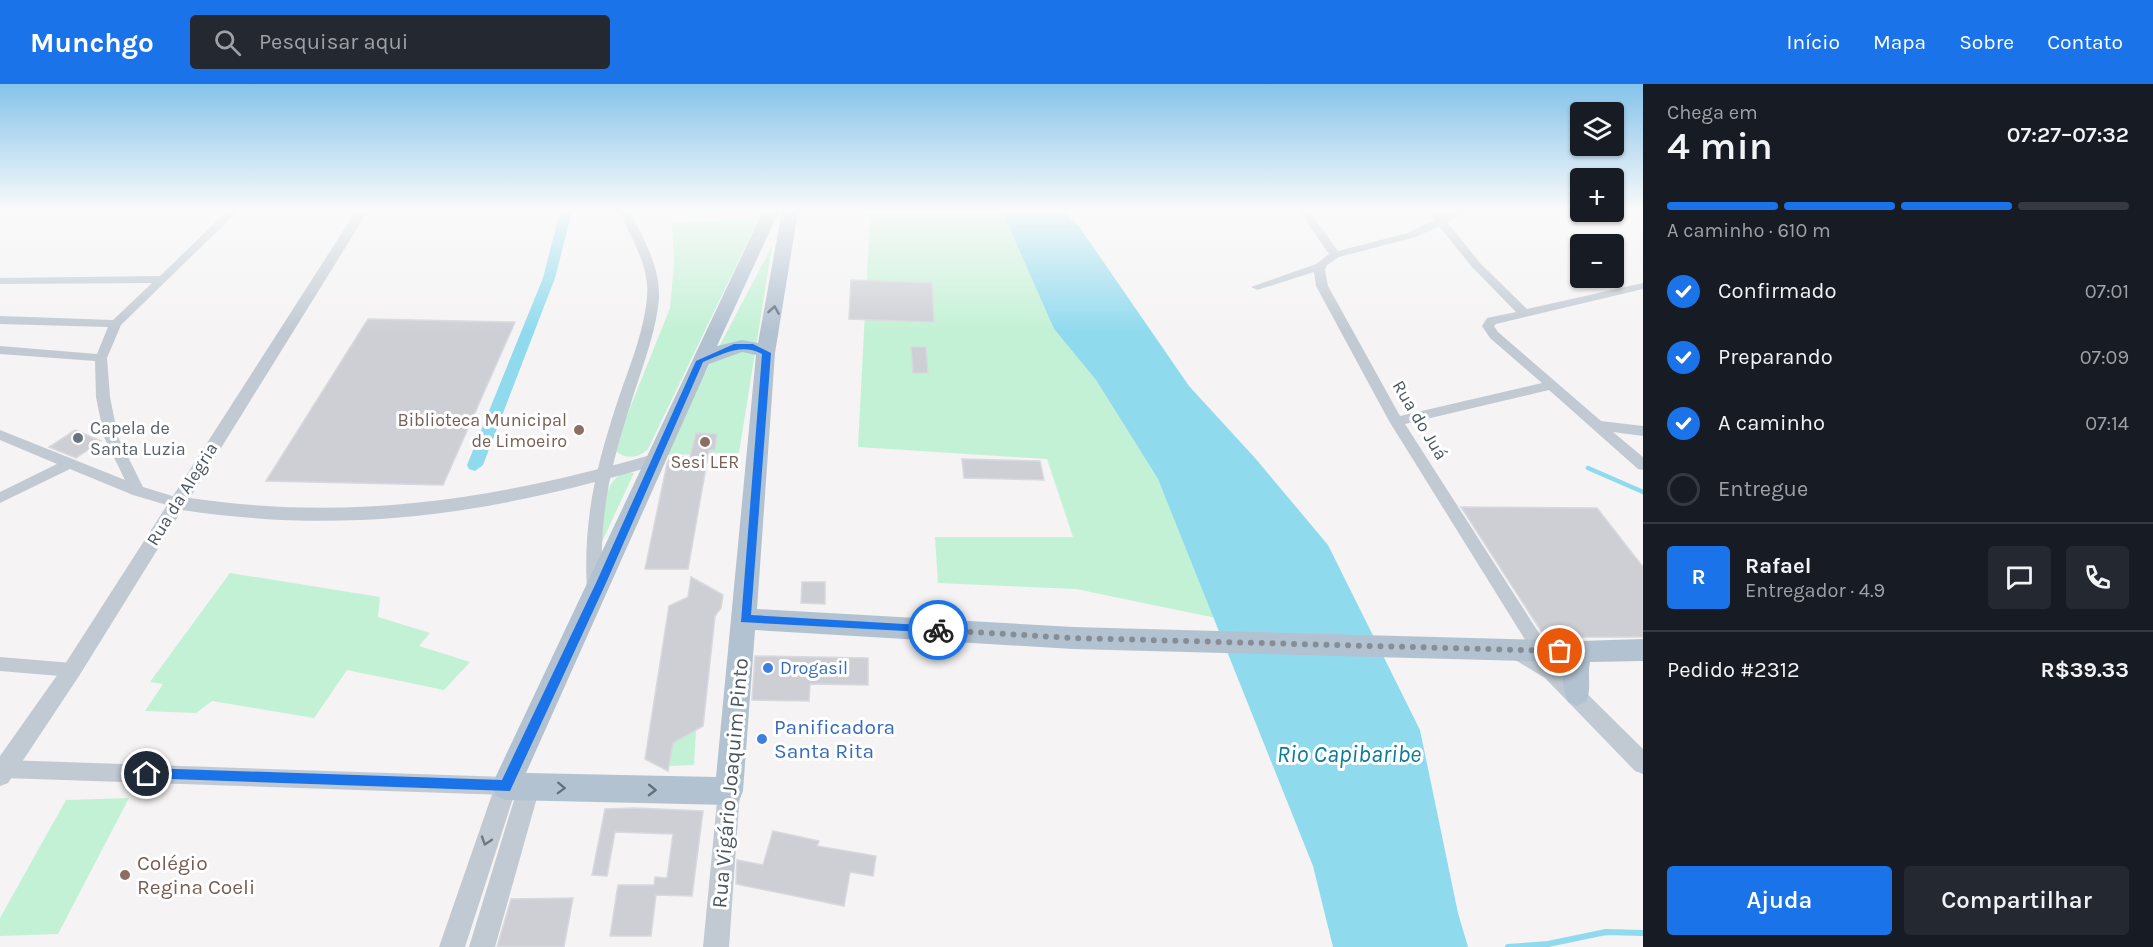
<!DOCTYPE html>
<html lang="pt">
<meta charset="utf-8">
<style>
:root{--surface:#171b24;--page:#242831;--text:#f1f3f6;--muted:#9ea1a6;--line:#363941;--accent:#1a73e8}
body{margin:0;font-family:Karla,sans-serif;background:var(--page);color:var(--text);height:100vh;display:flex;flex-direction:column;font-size:22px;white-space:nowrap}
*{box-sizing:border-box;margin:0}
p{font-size:20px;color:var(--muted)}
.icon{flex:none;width:33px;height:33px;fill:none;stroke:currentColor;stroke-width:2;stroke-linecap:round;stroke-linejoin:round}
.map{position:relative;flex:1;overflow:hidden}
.panel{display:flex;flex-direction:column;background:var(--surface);width:510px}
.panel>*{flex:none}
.fabs{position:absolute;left:1570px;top:18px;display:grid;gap:12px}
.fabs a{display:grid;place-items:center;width:54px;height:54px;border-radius:6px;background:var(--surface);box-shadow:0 2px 4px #0004;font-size:30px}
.pin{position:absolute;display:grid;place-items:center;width:51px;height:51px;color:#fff;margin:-26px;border:3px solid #fff;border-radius:50%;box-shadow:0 2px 6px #0007}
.courier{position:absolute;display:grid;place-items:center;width:60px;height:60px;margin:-30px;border:4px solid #1a73e8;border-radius:50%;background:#fff;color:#222;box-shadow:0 2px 8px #0007}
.head em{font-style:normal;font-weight:600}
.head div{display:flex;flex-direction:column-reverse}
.head{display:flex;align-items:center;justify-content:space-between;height:102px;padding:0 24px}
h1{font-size:39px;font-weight:600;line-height:45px}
.bar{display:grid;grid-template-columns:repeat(4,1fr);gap:9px 6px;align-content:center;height:72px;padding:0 24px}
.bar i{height:8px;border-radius:4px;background:var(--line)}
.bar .on{background:var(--accent)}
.bar p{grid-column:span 4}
.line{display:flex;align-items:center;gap:15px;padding:0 24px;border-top:2px solid var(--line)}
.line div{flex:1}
.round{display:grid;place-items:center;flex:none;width:63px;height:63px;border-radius:6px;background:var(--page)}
ol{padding:0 24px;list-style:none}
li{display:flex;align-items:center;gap:18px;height:66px}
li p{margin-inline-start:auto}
li .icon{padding:6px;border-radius:50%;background:var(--accent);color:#fff;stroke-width:4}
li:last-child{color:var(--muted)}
li i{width:33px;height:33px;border:3px solid var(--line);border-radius:50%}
.button{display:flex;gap:12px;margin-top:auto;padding:12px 24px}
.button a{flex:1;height:69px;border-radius:6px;background:var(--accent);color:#fff;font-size:24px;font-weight:600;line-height:69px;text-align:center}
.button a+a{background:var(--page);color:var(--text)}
header{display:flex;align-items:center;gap:36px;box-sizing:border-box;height:84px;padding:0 30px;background:var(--accent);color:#fff}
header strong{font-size:28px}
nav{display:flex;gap:33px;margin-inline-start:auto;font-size:21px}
.search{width:420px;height:54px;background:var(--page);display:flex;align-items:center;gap:15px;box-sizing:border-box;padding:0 21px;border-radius:6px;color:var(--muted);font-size:22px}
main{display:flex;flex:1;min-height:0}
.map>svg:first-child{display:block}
</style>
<header>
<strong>Munchgo</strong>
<div class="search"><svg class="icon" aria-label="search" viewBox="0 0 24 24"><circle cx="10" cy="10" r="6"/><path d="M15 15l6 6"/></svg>Pesquisar aqui</div>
<nav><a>Início</a><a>Mapa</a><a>Sobre</a><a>Contato</a></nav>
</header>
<main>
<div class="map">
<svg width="1643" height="863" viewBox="0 0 1643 863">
<rect width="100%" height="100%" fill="#f5f3f3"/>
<path fill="#c3f1d5" d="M826,127H1002L1054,245L1096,296L1158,395L1216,534L1076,505L938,499L935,453H1073L1047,375L858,363L870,133Z
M759,134L648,365C639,374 626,376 616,367V359L670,224L674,179L672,139Z
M772,162L739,369L662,371Z
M627,388L634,389L600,462C602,440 600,395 627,388Z
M230,489L380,513L378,533L430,549L419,562L470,578L444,606L347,586L314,634L212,617L196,629L145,627L163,600L150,598Z
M696,646L694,681L669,682L673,659Z
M129,714L58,850L0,852V834L66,716Z"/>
<path fill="#90daee" d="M1002,127H1063L1078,141L1189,302L1255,374L1328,461L1420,646L1458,829L1468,863H1333L1313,782L1158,395L1096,296L1054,245Z"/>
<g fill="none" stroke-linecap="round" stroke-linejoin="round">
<path stroke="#90daee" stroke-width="4.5" d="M1588,384L1643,408"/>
<path stroke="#90daee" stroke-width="6" d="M1508,863L1548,860L1606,848L1643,849"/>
<path fill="#90daee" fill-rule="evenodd" d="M560,127H572L555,194L483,381L475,387L469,385L467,381L543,194Z"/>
</g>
<path fill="#cdcfd5" stroke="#d7d9de" stroke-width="1.5" d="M851,196L932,199L934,238L849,235Z
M368,235L515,238L443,401L266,397Z
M911,263H926L928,289H913Z
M75,346L101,357L76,374L49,363Z
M696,349L717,350L715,366H709L688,485H645L667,380L670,373H690Z
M962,375L1040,377L1044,396L964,394Z
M1461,423L1597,424L1643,483V553H1545Z
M691,493L723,511L721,524L715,532L703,642L673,659L668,687L645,675L669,522L688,513Z
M802,498H825V520L801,519Z
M755,572L868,574V601L810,600L809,617L752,616Z
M635,724L703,727L692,812L656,811L651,852H610L618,801H654L655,793L667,794L673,750L615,748L607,792L592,791L605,725Z
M773,747L819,757L817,762L876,772L873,792L850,788L844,822L736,800L737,776L763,781Z
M573,814L564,863H497L511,815Z"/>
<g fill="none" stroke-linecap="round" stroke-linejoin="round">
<path fill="#c1cad2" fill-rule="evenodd" d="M227,127H238L121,241L107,274L110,313L118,353L143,403L182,415L184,419L182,423L177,424L133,411L70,385L0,419V408L57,380L0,356V346L125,396L104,353L96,313L95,277L0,270V262L97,270L108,243L0,240V232L113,236L152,199L0,200V194L160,192Z
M620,127H630C643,154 660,182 659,213C657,246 641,287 631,319C609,386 598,437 603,508L601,513L595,514L589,513L587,508C583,437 595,386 617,319C628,286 644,249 647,213C650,182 631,155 620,127Z
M1299,127H1309L1338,167L1408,149L1434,136L1428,127H1438L1442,132L1452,127H1465L1447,138L1480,179L1527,225L1643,199V205L1496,240L1494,242L1498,248L1601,337L1643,342V352L1613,348L1643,373V386L1638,385L1549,306L1405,340L1546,560L1549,565L1546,570L1540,572L1534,570L1389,337L1316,202L1314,188L1257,206L1251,203L1316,180L1329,170ZM1439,142L1472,183L1516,228L1487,234L1482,242L1490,254L1542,299L1400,332L1328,202L1325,186L1327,181L1339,173L1416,153Z
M0,573L72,579L78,581L81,586L78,591L72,593L0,587Z
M4,676L506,693L513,696L516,702L513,708L506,711L4,694L0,692V678Z"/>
<path fill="#c1cad2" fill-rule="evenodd" d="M356,127H368L190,414C352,438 498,415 654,370L662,376L660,380C493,429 356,452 182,426L79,592L8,699L0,702V672L65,580Z
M1514,556L1559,582L1643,665V690L1635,687L1545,594L1507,571L1504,565L1507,559Z
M506,691L514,694L517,702L465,863H439L495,702L498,694Z
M529,692L537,695L540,703L495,863H469L518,703L521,695Z
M729,696L737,699L740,707L729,863H703L718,707L721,699Z"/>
<path fill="#b3c2d1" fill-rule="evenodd" d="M763,127H779L717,262L742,256L758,259L782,127H798L775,269L757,525L1073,543L1580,557L1643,555V577L1590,578C1587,592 1592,605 1586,618L1577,622L1568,618C1562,606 1561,592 1564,578L1073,565L755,546L743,707L739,717L729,721L506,716L496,712L492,702L496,692ZM742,268L756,271L716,693L526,689L709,280Z"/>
</g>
<defs><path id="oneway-chevron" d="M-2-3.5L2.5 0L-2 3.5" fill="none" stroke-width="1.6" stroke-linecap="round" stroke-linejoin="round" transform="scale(1.5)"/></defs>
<g stroke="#64717d">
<use href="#oneway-chevron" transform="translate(774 226) rotate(-81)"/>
<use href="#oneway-chevron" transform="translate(561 704) rotate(2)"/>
<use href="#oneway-chevron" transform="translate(652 706) rotate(1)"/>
</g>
<use stroke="#6e7983" href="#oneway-chevron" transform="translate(486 757) rotate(108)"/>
<linearGradient id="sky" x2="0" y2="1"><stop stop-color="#85c3ea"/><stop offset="0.51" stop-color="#fafafa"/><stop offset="1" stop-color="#fafafa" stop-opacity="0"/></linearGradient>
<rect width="1643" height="248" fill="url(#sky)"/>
<path fill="#1a73e8" d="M734,260H753L771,269L751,531L938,542L942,543V549L741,538L762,270C741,259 724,270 703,278L606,499L510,707L143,694V686L147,684L502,696L596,499L696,277Z"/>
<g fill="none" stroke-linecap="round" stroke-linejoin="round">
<path stroke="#868d94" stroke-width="6" stroke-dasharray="0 10.8" d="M938,546L1073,554L1560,567"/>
</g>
<g fill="#8d6e63" stroke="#fff" stroke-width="2">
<circle cx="579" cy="346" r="6"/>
<circle cx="705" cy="358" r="6"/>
<circle cx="125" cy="791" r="6"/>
</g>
<circle fill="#6b7280" stroke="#fff" stroke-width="2" cx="78" cy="354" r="6"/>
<g fill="#3f7fe0" stroke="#fff" stroke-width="2">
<circle cx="768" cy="584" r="6"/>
<circle cx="762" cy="655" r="6"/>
</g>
<g text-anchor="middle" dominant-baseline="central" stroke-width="6" stroke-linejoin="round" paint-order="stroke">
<g font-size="18" fill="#785e54" stroke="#fff" text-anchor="end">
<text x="567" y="336">Biblioteca Municipal<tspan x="567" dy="21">de Limoeiro</tspan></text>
<text x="705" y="378" text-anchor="middle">Sesi LER</text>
</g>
<g font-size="18" fill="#4a5661" stroke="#fff">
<text transform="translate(1420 336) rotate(59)">Rua do Juá</text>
<text transform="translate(182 410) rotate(-58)">Rua da Alegria</text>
</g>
<g font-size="18" fill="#5b616d" stroke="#fff" text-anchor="start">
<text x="90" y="344">Capela de<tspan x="90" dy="21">Santa Luzia</tspan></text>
</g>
<g font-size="18" fill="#366cbe" stroke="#fff" text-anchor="start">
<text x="780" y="584">Drogasil</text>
</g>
<g font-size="21" fill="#366cbe" stroke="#fff" text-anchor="start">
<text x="774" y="643">Panificadora<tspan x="774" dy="24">Santa Rita</tspan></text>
</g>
<g font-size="21" fill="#4a5661" stroke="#fff">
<text transform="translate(730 699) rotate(-85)">Rua Vigário Joaquim Pinto</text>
</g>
<g font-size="21" fill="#785e54" stroke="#fff" text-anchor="start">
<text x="137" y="779">Colégio<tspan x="137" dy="24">Regina Coeli</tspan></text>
</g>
<g font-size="24" font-style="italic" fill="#0c7c9b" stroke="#fff">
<text x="1349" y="670">Rio Capibaribe</text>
</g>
</g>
</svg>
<div class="fabs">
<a><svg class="icon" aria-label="layers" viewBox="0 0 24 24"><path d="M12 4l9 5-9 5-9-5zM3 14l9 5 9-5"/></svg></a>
<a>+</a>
<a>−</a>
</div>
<div class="pin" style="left:1560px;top:567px;background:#ea580c"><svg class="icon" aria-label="bag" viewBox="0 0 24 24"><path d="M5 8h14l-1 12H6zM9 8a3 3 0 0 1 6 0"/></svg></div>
<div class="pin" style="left:147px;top:690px;background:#1f2937"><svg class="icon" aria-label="home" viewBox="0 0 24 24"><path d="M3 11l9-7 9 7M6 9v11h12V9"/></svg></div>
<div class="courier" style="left:938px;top:546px"><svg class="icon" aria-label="bike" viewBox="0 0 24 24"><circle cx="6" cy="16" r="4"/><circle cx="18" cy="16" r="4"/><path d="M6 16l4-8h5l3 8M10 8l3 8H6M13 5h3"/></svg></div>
</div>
<section class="panel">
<div class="head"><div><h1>4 min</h1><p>Chega em</p></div><em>07:27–07:32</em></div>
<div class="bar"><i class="on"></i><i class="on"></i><i class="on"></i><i></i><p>A caminho · 610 m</p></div>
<ol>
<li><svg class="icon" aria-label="check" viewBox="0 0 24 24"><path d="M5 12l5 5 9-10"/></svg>Confirmado<p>07:01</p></li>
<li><svg class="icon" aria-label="check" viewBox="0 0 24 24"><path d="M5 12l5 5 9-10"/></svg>Preparando<p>07:09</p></li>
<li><svg class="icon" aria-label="check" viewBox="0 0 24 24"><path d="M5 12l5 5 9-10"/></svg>A caminho<p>07:14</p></li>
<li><i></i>Entregue</li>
</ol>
<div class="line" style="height:108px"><b class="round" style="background:var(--accent);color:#fff">R</b><div><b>Rafael</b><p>Entregador · 4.9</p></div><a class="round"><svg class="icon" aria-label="chat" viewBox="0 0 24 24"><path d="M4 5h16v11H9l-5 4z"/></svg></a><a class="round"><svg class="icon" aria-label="phone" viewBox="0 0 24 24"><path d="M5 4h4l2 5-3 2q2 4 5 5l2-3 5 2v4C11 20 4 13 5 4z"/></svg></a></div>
<div class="line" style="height:78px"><div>Pedido #2312</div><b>R$39.33</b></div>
<div class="button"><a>Ajuda</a><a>Compartilhar</a></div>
</section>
</main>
